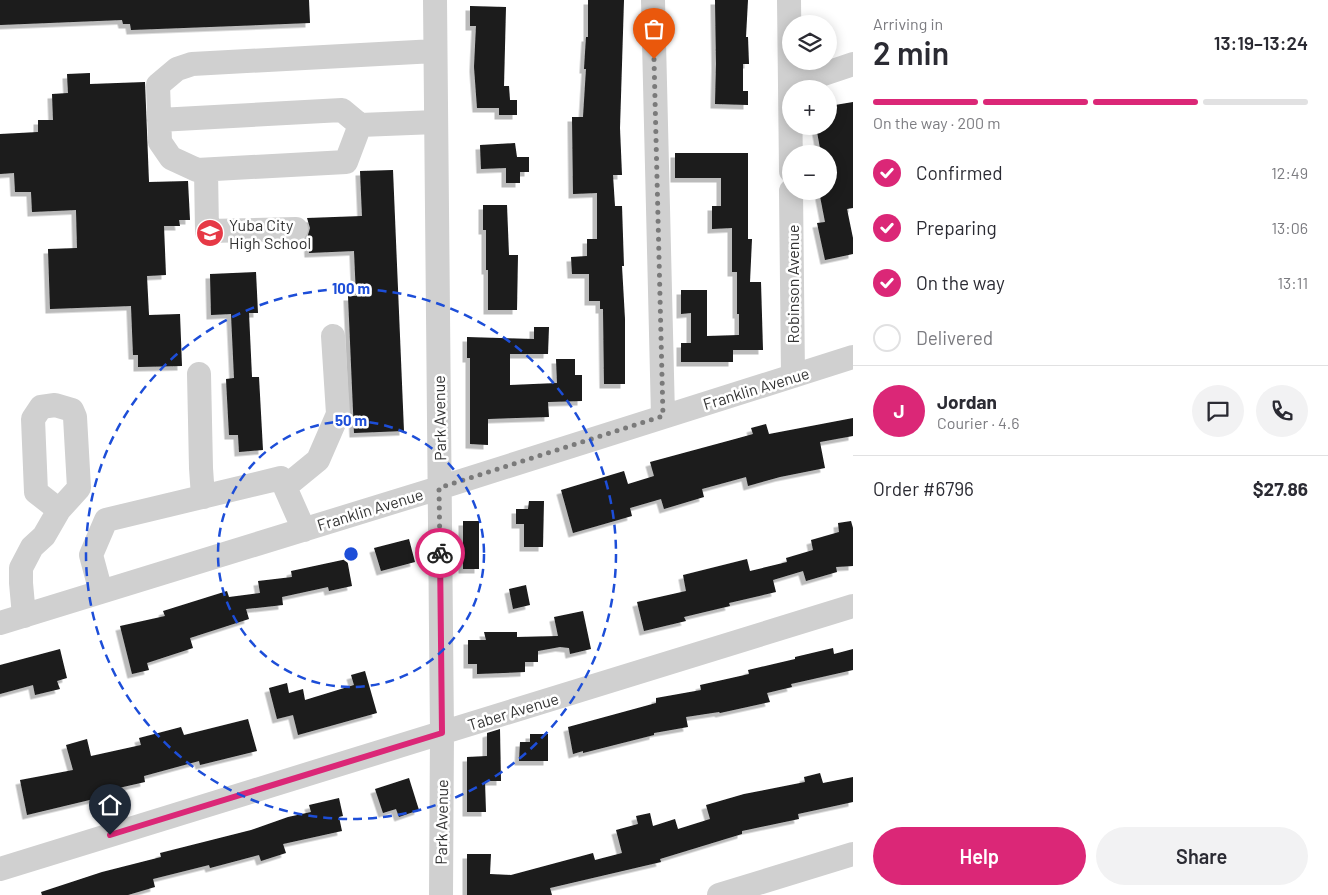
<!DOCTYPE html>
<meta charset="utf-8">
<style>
:root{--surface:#fff;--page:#f2f2f3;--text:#2b2b33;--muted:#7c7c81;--line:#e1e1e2;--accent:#db2777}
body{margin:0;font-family:Barlow,sans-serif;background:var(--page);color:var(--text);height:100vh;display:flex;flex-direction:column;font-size:19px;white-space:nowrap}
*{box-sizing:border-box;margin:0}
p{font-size:16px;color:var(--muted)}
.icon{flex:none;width:28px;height:28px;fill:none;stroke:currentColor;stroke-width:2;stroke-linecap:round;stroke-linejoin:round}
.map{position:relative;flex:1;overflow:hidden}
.panel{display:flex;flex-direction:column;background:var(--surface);width:475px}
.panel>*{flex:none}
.controls{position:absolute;left:782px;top:15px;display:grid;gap:10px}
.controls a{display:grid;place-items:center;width:55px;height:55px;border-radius:50%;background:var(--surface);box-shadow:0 2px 12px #0003;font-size:25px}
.pin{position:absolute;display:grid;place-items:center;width:42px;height:42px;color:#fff;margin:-51px -21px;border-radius:50% 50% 50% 0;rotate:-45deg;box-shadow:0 0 5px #0007}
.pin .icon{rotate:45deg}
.courier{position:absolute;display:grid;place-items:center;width:50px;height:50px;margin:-25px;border:4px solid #db2777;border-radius:50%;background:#fff;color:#222;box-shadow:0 1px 6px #0007}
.summary em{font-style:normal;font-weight:600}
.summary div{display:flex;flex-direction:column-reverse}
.summary{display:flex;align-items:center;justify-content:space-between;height:85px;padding:0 20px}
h1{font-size:32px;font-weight:600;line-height:38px}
.bar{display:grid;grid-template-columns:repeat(4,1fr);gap:8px 5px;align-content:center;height:60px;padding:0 20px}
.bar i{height:6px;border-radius:4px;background:var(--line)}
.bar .selected{background:var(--accent)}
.bar p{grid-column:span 4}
.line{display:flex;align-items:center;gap:12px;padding:0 20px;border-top:1px solid var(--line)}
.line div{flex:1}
.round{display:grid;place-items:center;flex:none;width:52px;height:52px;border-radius:26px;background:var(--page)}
ol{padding:0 20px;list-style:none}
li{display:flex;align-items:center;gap:15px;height:55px}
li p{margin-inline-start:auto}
li .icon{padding:5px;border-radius:50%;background:var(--accent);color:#fff;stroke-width:4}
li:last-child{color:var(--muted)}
li i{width:28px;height:28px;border:2px solid var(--line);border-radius:50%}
.cta{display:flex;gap:10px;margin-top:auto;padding:10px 20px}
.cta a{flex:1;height:58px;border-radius:30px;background:var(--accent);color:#fff;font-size:20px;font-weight:600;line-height:58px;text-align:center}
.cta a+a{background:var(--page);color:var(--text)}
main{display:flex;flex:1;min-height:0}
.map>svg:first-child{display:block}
</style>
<main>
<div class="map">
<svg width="853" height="895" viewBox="0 0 853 895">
<defs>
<filter id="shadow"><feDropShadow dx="-4.5" dy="4.5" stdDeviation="0" flood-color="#0004"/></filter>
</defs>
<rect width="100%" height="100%" fill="#fff"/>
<path fill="#1a1a1a" filter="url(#shadow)" d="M0,0H309L310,23L131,30L130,24H123L122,20L0,25Z
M588,0H624L620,128L622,175H613L615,206H622L624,266H622L625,319V384H604L603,309H600V301H589V274H572L571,257L587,256V239H597V193L573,194L572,117H583L586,69H584L586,37H588Z
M715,0H748L746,37H748L749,64H743V91H748V105L715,104L716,64Z
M470,6L506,7L504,86H509L510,100H517V115H499V108H477L474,67L476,26H470Z
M90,73V84L145,82L149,182L188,181L190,220H179L180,226H164L166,275L147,276L149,315L180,314L182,366L138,367V355H133L131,306L50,309L48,249L77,248L76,210L32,212L31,192H15L14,173L0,174V134L38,132V120H53L52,94L68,93L67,74Z
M853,102V208L847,209L853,238V254L825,260L817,223L825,222L819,191H829V154H821L816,126H829V106Z
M515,143L517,157H529V172H520V183H506V168L481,169L480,145Z
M675,153H748V239H752L750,282H761L763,350H733V362H681V343H691V313L681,314V290H707V336L739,335V314H737V272H732V228L712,229V206H721V178H675Z
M393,170L404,431L354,433L348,296H356L354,251L309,253L308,235L310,228L307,218L362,216L360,171Z
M483,205H507L509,255H518L517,310H488V270H486V230H483Z
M256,272L258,313H249L252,377H259L263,450L239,452L238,435H229L226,379L234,378L231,314L211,315L210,274Z
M534,327H549L548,354H510V385L557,383L556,359H575V375H582V401L548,402L549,417L488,419V445L470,444V358H467V337L534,339Z
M853,418V436L820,442L825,468L780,477L748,486L746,477L702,489L704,497L664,509L661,499L630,508L632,516L573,533L561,490L624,471L628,484L654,476L650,462L735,439L753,434L751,428L766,424L769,434Z
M529,501H544L543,547H524V524H516V509H528Z
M463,521H479V569H463Z
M851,521L853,528V566L836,567L837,572L806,581L803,571L773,580L776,592L729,603L730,606L684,617L686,621L644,631L637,602L686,591L683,575L747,559L750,571L787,562L786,558L813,550L811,540L839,532L838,523Z
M409,539L415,562L381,571L374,548Z
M347,559L352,586L329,591L328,587L282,597L283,605L246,609L249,619L190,638L193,648L147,663L149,670L132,674L120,626L165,616L163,611L227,591L229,597L260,593L258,581L292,577L291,571Z
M526,585L530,605L513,609L509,589Z
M583,611L591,649L570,654L569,648L560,647L538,651V662H525V672L477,674V664H468V640H486L484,632H517V637L558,636L554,617Z
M833,648L834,654L853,649V670L791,684L792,687L767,693L770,702L720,713L719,712L686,717L688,727L654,733V735L583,753V751L573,754L568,727L656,703V698L701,690L700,685L749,674L748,670L795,659V657Z
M60,649L67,678L57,681L60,689L35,695L33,685L0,694V665Z
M365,671L377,713L298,735L293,715L277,719L269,688L287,683L289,693L303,689L305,700L354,685L351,675Z
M248,719L257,751L200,765L199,761L144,776L145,782L101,792L102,797L27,815L20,780L73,770L66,745L87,739L91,756L141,745L139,738L181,727L184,735Z
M500,729L501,781H485L486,812H467V757L487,756V733Z
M530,734H548V761H519L520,742H530Z
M820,773L823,783L853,777V802L798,814L799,819L742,831V834L660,859L661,862L550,888L552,895H467V854H491L490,874L511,875L593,853L595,860L622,853L616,830L638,824L636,816L650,813L653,826L675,819L678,829L710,819L706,805L744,794L805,782L804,777Z
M409,778L419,810L399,817L396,809L383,813L375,789Z
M339,798L343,816L339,817L342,831L283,844L286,853L261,861L259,855L210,868L209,865L153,879L155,887L128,895H42L41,892L102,872L161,857L160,853L251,830L288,817L311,812L309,805Z"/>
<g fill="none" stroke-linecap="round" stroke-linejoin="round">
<path stroke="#d0d0d0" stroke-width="24" d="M435,0L442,733L441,895
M653,0L663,416
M789,0L791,171
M435,51L192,64L177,69L158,85L160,142L171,158L197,170L346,162L360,125L436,122
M791,85L853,64
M159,120L342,110L360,125
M206,170L207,231L296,229
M791,191L793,376
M199,374L201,468L203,497
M285,487L318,460L338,414L333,336
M101,592L91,555L106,520L281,478L304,530
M24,616L21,583V568L32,547L44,536L59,510L79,488L75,417L72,410L55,405L41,407L33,419L36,492L59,510
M0,623L439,488L853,357
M0,869L853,606
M719,895L853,854"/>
</g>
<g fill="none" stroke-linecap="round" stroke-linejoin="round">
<path stroke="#7a7a7a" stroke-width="5" stroke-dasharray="0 9" d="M440,553L439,488L663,416L654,59"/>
<path stroke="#db2777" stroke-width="6" d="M110,835L442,733L440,553"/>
</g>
<g fill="none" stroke="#1d4ed8" stroke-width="2.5" stroke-dasharray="9 6">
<circle cx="351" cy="554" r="133"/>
<circle cx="351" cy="554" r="265"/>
</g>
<defs>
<g id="school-disc" transform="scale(1.4375)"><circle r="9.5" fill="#e63946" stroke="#fff"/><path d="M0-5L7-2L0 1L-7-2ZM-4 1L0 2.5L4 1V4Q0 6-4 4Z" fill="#fff"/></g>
</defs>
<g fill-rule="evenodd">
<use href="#school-disc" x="210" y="233"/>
</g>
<g text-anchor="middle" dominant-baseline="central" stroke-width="5" stroke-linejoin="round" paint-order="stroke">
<g font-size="16" fill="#333" stroke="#fff" text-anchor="start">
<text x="229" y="224">Yuba City<tspan x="229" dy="18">High School</tspan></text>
</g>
<g font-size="16" fill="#333" stroke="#fff">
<text transform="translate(792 284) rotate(-90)">Robinson Avenue</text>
<text transform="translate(756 388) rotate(-17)">Franklin Avenue</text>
<text transform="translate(439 418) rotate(-91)">Park Avenue</text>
<text transform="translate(370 509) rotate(-17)">Franklin Avenue</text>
<text transform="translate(513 711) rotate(-17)">Taber Avenue</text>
<text transform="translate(441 822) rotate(-89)">Park Avenue</text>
</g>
</g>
<circle cx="351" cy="554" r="8" fill="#1d4ed8" stroke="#fff" stroke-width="2.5"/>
<g font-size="15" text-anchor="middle" font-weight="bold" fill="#1d4ed8" stroke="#fff" stroke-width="5" stroke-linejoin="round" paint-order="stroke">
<text x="351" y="294">100 m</text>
<text x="351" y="426">50 m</text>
</g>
</svg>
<div class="controls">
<a><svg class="icon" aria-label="layers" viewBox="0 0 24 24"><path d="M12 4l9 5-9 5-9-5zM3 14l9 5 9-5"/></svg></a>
<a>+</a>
<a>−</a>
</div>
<div class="pin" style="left:654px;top:59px;background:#ea580c"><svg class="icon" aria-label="bag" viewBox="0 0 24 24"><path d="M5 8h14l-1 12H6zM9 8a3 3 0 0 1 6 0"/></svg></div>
<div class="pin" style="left:110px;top:835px;background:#1f2937"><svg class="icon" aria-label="home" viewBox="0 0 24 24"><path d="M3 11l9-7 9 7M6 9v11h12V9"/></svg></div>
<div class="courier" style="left:440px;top:553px"><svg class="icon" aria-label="bike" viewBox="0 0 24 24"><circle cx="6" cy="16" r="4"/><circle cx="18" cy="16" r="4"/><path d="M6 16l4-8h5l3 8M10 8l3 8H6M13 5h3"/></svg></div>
</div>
<section class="panel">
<div class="summary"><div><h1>2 min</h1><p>Arriving in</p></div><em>13:19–13:24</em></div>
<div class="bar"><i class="selected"></i><i class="selected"></i><i class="selected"></i><i></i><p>On the way · 200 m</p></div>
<ol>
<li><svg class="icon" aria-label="check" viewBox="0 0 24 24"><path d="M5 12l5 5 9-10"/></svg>Confirmed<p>12:49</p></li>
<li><svg class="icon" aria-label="check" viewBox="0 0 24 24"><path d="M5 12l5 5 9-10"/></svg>Preparing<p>13:06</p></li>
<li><svg class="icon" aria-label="check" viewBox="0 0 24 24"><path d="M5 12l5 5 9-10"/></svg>On the way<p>13:11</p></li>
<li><i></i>Delivered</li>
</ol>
<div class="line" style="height:90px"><b class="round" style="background:var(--accent);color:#fff">J</b><div><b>Jordan</b><p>Courier · 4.6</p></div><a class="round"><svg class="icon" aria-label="chat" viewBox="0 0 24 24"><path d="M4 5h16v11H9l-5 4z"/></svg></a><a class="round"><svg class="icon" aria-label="phone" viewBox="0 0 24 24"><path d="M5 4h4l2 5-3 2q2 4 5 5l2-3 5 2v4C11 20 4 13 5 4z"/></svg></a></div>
<div class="line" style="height:65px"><div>Order #6796</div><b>$27.86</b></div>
<div class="cta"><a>Help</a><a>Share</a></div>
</section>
</main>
